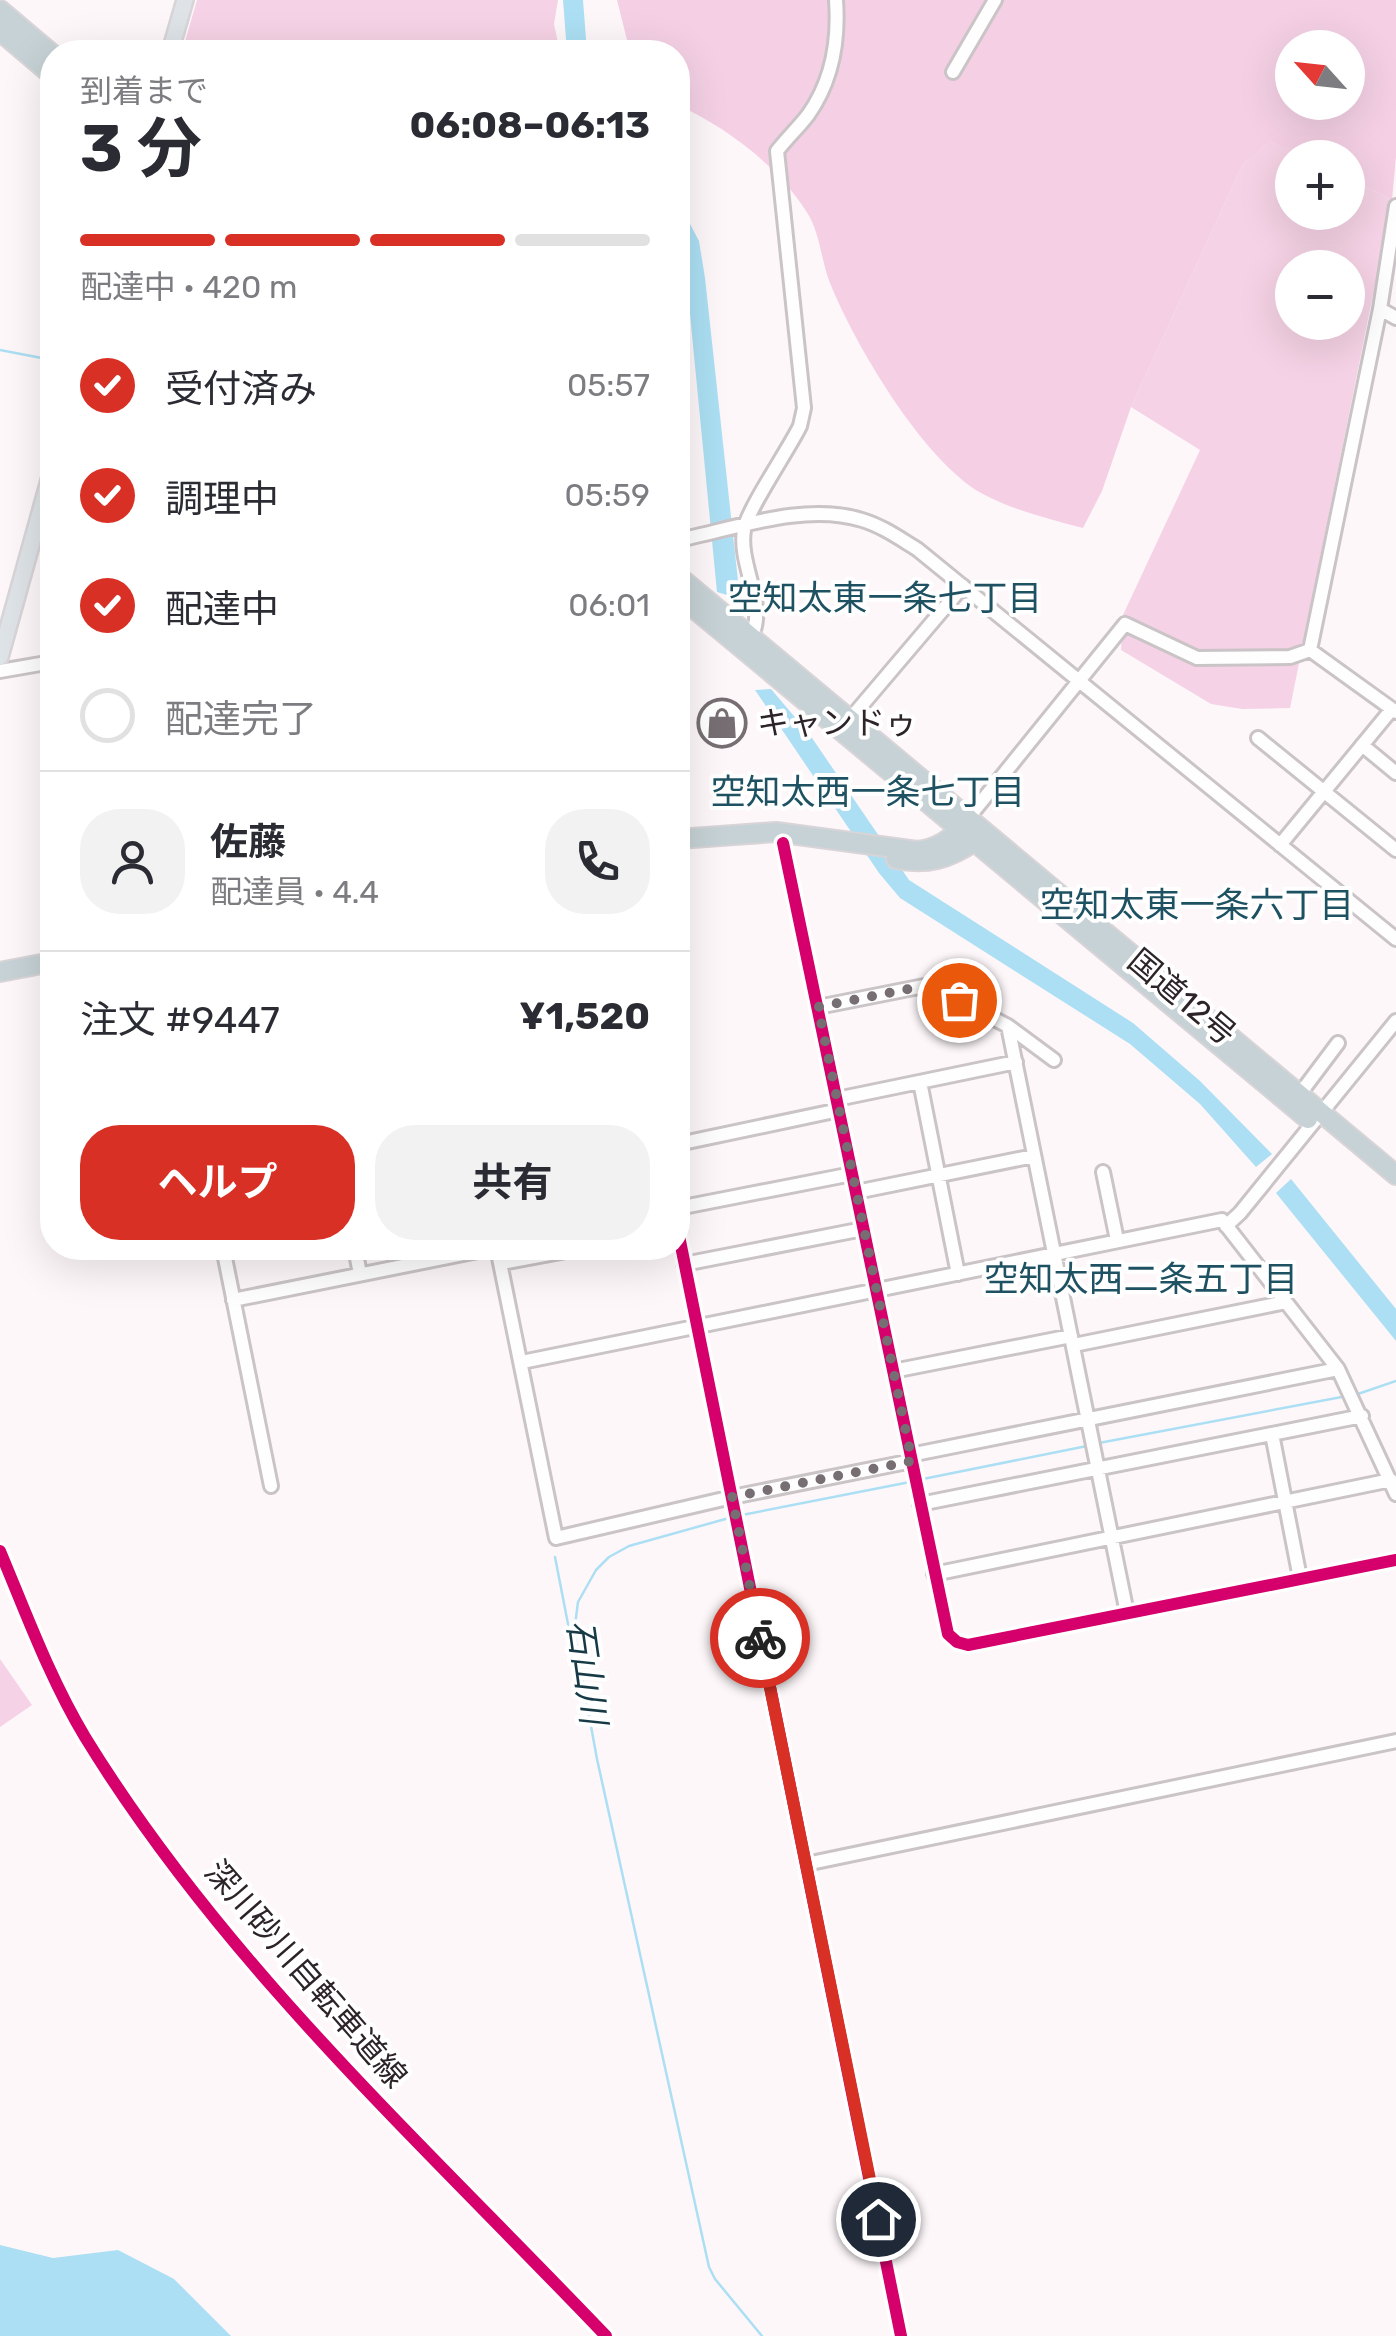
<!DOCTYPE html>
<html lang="ja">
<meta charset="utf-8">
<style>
:root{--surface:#fff;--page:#f2f2f3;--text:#2b2b33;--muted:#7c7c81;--line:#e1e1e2;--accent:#d93025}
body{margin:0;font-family:Rubik,"Noto Sans JP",sans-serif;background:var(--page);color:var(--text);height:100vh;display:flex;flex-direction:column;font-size:38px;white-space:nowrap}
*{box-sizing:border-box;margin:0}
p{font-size:32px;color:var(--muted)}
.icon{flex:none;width:55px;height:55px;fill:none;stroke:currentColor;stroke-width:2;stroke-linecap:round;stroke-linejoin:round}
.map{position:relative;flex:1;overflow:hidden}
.side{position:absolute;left:40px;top:40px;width:650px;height:1220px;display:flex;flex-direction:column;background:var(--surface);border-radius:40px;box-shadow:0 10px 40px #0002}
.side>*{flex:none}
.needle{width:65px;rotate:297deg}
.controls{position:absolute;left:1275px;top:30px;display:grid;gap:20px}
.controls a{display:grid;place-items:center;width:90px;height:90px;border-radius:50%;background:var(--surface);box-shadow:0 10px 40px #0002;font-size:50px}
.pin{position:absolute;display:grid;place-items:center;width:85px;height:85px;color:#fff;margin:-42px;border:5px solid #fff;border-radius:50%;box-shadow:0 2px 10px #0007}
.courier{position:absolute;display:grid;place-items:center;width:100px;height:100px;margin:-50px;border:8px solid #d93025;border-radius:50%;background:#fff;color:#222;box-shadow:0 2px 12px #0007}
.head em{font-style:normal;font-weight:700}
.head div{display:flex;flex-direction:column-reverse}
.head{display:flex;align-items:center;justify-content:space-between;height:170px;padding:0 40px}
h1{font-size:65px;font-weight:700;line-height:75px}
.bar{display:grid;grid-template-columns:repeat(4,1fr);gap:15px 10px;align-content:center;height:120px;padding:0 40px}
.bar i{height:12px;border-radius:8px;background:var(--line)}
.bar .on{background:var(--accent)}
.bar p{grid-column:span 4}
.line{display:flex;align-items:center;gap:25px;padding:0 40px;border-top:2px solid var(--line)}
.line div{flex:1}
.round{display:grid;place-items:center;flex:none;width:105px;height:105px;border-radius:40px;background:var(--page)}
ol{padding:0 40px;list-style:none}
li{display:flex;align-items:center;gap:30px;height:110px}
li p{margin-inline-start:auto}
li .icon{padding:10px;border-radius:50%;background:var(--accent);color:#fff;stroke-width:4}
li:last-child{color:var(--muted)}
li i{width:55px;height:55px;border:5px solid var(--line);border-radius:50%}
.cta{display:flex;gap:20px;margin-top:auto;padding:20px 40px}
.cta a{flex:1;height:115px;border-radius:40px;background:var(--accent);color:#fff;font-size:40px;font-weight:700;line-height:115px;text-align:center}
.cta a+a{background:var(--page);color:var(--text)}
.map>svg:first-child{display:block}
</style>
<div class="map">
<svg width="1396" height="2336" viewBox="0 0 1396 2336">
<rect width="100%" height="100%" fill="#fdf7fa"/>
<path fill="#f5d2e5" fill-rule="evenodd" d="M197,0H558L554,24L560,52H182Z
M1270,139L1306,157L1292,158V212H1348V178L1392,200L1290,708L1242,709L1211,704L1121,650L1123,615L1200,450L1131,407L1243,164ZM1292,268H1348V322H1292Z
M0,1659L32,1705L0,1727Z"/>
<path fill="#f5d0e5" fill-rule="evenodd" d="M617,0H1396V157L1392,200L1348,178V158L1306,157L1270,140L1243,164L1131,407L1102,491L1083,528C1049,519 1012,510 981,493C923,460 855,345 830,283C821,261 820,231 806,211C776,164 727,128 678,105V52H630ZM1292,48H1348V102H1292Z"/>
<path fill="#acdff3" d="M563,0H583L587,52H567Z
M678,201L699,241L705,278L740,599L717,592L686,273L678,249Z
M771,689L810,735L909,880L1133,1023L1200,1081L1272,1154L1256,1167L1200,1104L1130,1044L900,898L879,873L755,690Z
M1291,1179L1396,1309V1341L1276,1193Z
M0,2245L53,2258L118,2250L174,2279L231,2336H0Z"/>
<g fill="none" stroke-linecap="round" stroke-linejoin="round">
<path stroke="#acdff3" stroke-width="2.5" d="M0,350L52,360
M1355,1395L1396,1381
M1099,1443L1347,1396
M923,1479L1087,1446
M742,1515L910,1482
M729,1518L629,1546L609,1557L596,1570L578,1602L574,1633L597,1759L709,2267L715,2279L762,2336
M555,1557L568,1624L574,1632"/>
<g stroke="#cac4c7" stroke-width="18">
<path id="minor" d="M953,72L995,0
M1380,309L1396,318
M678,540C734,529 804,502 862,520C882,526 899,538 917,549L1396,939
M751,637C768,605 738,565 744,530C747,510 789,449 800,426L804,408L777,151C787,138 798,128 808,115C833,80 839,41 836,0
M1310,650L1380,309L1396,206
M1310,650L1396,712
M0,671L52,662
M845,725L963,586
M1258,738L1396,850
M1362,745L1396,773
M969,817L1125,624L1197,658L1290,657L1310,650
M783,843L948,1634L957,1642L968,1645L1396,1560
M1280,845L1392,709
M818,1007L924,986L935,988L1008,1026L1054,1060
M1008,1026L1127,1613
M920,1082L958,1274
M1299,1095L1338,1043
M837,1099L1016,1062
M678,1144L839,1110
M1103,1172L1117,1240
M856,1192L1034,1156
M678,1208L852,1174
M1226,1226L1240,1213L1396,1021
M678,1231L901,2336
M223,1248L271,1486
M355,1248L360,1274
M497,1248L556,1538L732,1497L912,1461
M502,1263L582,1248
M684,1264L863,1229
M233,1300L493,1248
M1074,1345L1286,1302
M522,1362L1222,1220L1338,1369L1396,1494
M893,1371L1071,1336
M1272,1434L1300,1578
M910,1455L1338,1369
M920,1504L1362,1416
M934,1574L1391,1480
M806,1864L1396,1741"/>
</g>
<g stroke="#d8d4d7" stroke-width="20">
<path id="major" d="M170,52L185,0
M0,657L52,470"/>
</g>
<g stroke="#d8d4d7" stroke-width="22">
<path id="highway" d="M0,10L52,54
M0,31L52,75
M678,576L1396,1175
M678,595L1308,1119
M678,839L776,832L917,851C937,849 954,837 966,822
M896,859C927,865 949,859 975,841
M0,972L52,962"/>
</g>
<use href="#minor" stroke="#fffefe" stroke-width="12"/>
<use href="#major" stroke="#dde3e6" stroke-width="15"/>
<use href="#highway" stroke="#c6d2d5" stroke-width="18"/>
<g stroke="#fff" stroke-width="19">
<path id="cycleway" d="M783,843L948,1634L957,1642L968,1645L1396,1560
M678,1231L901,2336
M0,1551C26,1613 50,1679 85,1737C224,1964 424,2145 606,2336"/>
</g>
<use href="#cycleway" stroke="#d6006c" stroke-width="12"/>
</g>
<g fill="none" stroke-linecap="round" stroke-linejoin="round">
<path stroke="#766e72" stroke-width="10" stroke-dasharray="0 18" d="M760,1638L732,1497L912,1461L818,1007L924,986L935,988L959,1000"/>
<path stroke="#d93025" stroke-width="12" d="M760,1638L878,2219"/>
</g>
<defs>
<g id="shop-ring" transform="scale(2.5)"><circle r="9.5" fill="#fff" stroke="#766e72" stroke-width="1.5"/><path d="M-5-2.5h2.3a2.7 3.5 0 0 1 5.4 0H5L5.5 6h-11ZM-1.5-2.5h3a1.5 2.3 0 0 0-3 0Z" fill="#766e72"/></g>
</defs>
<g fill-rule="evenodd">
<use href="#shop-ring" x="722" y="723"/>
</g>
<g text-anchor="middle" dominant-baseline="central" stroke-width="8" stroke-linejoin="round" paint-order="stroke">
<g font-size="32" fill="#2d2429" stroke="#fff" text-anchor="start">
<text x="757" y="723">キャンドゥ</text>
</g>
<g font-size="32" fill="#2d2429" stroke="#fff">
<text transform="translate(1182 997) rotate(40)">国道12号</text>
<text transform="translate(306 1974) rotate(49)">深川砂川自転車道線</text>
</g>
<g font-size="35" fill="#1e5162" stroke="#fff">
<text x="885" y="598">空知太東一条七丁目</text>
<text x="868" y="792">空知太西一条七丁目</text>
<text x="1197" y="905">空知太東一条六丁目</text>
<text x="1141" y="1279">空知太西二条五丁目</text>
</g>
<g font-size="35" font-style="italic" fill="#173a46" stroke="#fff">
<text transform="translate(587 1672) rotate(82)">石山川</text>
</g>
</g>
</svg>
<div class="controls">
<a><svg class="needle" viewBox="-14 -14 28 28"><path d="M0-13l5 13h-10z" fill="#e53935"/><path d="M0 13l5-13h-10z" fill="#7c7c81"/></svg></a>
<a>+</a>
<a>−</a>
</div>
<div class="pin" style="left:959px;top:1000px;background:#ea580c"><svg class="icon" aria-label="bag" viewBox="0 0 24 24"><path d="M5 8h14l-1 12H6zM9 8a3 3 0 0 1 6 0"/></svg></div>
<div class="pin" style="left:878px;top:2219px;background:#1f2937"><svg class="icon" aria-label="home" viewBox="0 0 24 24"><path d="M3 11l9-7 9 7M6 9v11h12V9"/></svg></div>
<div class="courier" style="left:760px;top:1638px"><svg class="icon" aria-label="bike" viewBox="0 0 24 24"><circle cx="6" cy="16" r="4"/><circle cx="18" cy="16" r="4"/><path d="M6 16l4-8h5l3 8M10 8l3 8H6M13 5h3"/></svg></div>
<section class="side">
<div class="head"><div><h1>3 分</h1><p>到着まで</p></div><em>06:08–06:13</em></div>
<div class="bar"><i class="on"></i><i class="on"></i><i class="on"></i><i></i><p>配達中 · 420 m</p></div>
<ol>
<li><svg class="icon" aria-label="check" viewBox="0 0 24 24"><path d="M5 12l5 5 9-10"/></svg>受付済み<p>05:57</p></li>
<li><svg class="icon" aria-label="check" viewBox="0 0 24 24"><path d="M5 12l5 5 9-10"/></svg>調理中<p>05:59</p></li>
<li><svg class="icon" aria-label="check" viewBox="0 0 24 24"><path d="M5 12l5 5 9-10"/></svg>配達中<p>06:01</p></li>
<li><i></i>配達完了</li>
</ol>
<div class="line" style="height:180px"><a class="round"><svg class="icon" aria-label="person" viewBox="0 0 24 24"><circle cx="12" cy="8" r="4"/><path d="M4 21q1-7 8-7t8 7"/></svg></a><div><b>佐藤</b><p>配達員 · 4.4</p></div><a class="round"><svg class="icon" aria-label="phone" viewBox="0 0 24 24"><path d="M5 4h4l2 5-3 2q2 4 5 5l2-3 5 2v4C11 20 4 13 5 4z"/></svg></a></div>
<div class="line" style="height:130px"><div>注文 #9447</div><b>¥1,520</b></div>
<div class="cta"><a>ヘルプ</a><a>共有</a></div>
</section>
</div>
